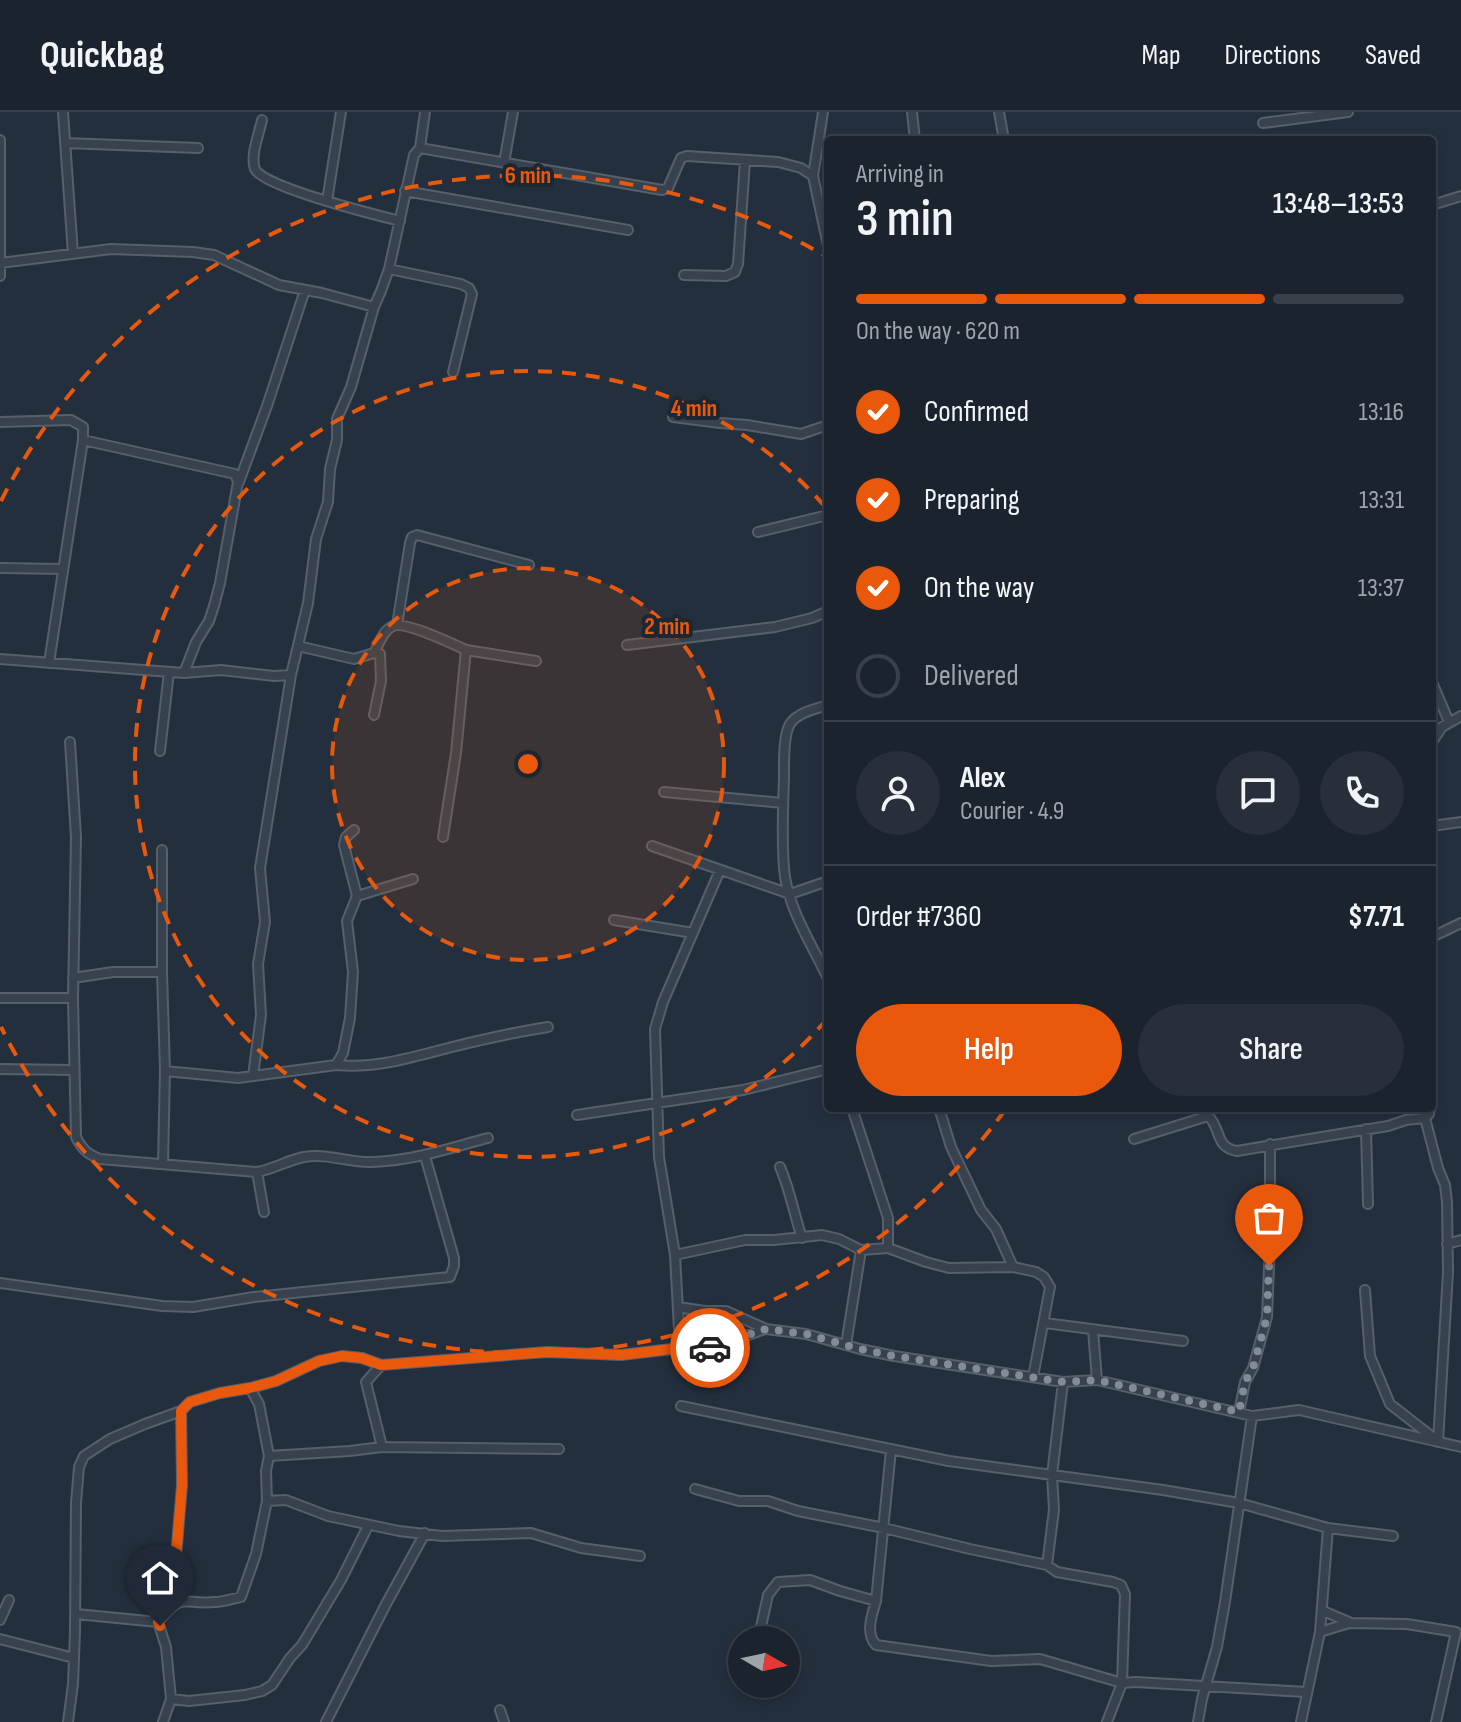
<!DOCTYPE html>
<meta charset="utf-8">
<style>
:root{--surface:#1b232e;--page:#282f3a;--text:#f1f3f6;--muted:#a0a4aa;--line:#39404a;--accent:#ea580c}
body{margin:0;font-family:"Sofia Sans Condensed",sans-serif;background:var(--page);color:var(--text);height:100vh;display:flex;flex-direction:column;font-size:30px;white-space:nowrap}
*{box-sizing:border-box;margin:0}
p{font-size:26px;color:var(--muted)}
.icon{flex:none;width:44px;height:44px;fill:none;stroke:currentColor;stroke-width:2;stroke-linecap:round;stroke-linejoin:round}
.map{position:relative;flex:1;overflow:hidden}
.sheet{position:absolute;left:824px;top:24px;width:612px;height:976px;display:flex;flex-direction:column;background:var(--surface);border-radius:8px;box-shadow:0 4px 12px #0003,0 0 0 2px var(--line)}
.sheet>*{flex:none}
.needle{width:52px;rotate:99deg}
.tools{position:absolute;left:728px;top:1514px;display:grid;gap:16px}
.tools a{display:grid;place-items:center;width:72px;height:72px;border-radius:50%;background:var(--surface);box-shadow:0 4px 12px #0003,0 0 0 2px var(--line);font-size:40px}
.pin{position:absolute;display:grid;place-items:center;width:68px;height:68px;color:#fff;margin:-82px -34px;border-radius:50% 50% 50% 0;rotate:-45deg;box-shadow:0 0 8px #0007}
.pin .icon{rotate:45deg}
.courier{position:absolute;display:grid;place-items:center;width:80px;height:80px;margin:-40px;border:6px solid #ea580c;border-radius:50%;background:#fff;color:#222;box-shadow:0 2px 10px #0007}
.head em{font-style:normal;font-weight:600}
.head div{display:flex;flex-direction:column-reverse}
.head{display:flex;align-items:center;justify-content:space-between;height:136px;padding:0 32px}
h1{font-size:52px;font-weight:600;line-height:60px}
.bar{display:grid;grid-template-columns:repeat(4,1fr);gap:12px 8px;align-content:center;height:96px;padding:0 32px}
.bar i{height:10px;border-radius:6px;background:var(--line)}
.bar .on{background:var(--accent)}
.bar p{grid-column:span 4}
.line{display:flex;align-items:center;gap:20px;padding:0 32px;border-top:2px solid var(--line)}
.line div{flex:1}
.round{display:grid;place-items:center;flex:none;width:84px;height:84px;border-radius:42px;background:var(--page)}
ol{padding:0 32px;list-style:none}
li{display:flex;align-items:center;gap:24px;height:88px}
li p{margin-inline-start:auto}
li .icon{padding:8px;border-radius:50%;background:var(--accent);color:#fff;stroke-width:4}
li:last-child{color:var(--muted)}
li i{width:44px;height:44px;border:4px solid var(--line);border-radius:50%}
.button{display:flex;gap:16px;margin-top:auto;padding:16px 32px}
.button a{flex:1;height:92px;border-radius:48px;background:var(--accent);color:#fff;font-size:32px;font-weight:600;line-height:92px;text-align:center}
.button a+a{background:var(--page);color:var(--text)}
header{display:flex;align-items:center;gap:48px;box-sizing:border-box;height:112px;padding:0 40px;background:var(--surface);border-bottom:2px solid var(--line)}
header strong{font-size:38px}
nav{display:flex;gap:44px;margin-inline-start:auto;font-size:28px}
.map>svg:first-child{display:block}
</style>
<header>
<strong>Quickbag</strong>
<nav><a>Map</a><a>Directions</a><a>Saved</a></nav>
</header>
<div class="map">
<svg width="1461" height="1610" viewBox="0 0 1461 1610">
<rect width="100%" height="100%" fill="#242f3e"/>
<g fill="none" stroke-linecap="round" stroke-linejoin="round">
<g stroke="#565f6c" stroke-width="12">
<path id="minor" d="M63,0L73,142
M823,0L813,64L828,134
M912,0L915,28
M999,0L1004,28
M262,8C259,22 250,44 255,57C263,75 376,103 400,109
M1263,11L1348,0
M0,28V164
M65,31L198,36
M420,36L662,78L668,76L681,46L687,44L778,50L801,56L813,64
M504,51L513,0
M405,79L628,118
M327,89L341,0
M1432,93L1461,84
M0,151L111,137L193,140L214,143L279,173L322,181L374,195
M389,157L461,172L469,176L472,182L453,260
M684,163L726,164L735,160L738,152L745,49
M673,305L720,311L747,313L801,322L828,313
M0,310L71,308L83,315V328L49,551
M83,328L226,360L235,362L238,370L220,471L214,494L209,509L196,530L184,561
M239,370L267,294L305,178
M758,420L828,403
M0,456L63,457
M397,513L410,431L412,425L417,423L529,453
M627,533L775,515L812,506L828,499
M298,534L354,547L374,541L380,542L381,569L374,603
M466,538L536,549
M374,541C379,532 383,518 393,514C405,509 453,532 466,538L456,641L443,725
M0,547L144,558L184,561L221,558L274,564L291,563
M1432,570L1449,610
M828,593C816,597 798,600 790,612C783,623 784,652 784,666C783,696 781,736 785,765C791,802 813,834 828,867
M70,630L76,725L73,886L76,1025C82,1037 87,1042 100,1047L257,1060C274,1057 288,1048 304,1045C329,1041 349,1051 372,1050C412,1049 450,1036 488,1026
M1432,630L1442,615L1461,604
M160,639L169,560
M664,680L783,691
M1432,714L1461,710
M652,734L790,782L828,769
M162,738V860L165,959L163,1052
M357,784L413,767
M614,808L693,821
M1432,825L1461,811
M73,866L113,860H162
M0,886H73
M336,953C376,957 413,945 452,935C484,927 516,920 548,915
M0,957L74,958
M165,959L238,966L336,953L343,941L350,906L353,860L347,809L357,784L344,733L346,725L354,718
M253,964L261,903L258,852L265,810L260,756L291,563L308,491L316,427L328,390L330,357L337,328V307L351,275L374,195L381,179L389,157L414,43L420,36L425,0
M852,996L888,1106V1136
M939,996L951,1035L981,1098L996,1117L1013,1155
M1430,996L1429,1002L1425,1006L1438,1056L1445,1073L1447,1090L1448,1160L1438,1330
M577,1003L743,978L828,957
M1366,1017L1368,1092
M1134,1027L1208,1004C1222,1016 1214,1035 1237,1039L1388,1014L1406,1008L1425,1006
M780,1055C790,1078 794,1102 802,1126
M257,1060L264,1100
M1447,1132L1461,1128
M675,1143L745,1128H774L822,1123L839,1127L861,1138L888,1136L926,1150L949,1156L1013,1155L1036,1160L1044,1165L1050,1175L1033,1265
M0,1171L162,1194L193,1195L254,1185L450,1165L454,1154V1146L425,1044
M1365,1178L1370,1244L1390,1292L1435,1327
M678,1195L705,1199H726L766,1217L806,1222L860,1237L894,1244L1063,1270L1097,1268L1252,1304L1299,1298L1461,1335
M1045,1211L1183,1229
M1093,1218L1097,1268
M846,1233L861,1138
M680,1236C710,1239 737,1227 765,1217
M250,1276L276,1269L319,1249L342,1244L362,1246L381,1253
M681,1294L949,1349L1163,1378L1239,1391L1328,1416L1393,1424
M1239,1300L1245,1270L1253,1256L1267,1205L1270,1129V1032
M382,1335L366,1270L381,1253L547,1240L621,1243L680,1236L675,1143L659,1045L655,917L663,890L720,758
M891,1338L876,1489C872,1503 865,1521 876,1533L991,1549L1040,1547L1122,1571L1136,1570L1306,1580
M269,1344L350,1339L382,1335L559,1337
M695,1377L739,1389H768L798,1399L884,1416L970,1437L1047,1453L1057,1460L1113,1470L1121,1473L1125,1482L1122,1571L1107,1610
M267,1389L286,1388L328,1404L399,1419L442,1424L531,1421L581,1436L640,1444
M1047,1453L1054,1398L1052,1363L1063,1270
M172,1493L182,1373L181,1299
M1323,1499L1349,1510
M76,1502L158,1510
M0,1508L9,1488
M158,1510L166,1535L171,1587L163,1610
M1320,1520L1349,1511L1407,1512L1456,1520L1436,1610
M0,1527L74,1546
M758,1528L768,1483L778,1470L810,1468L840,1479L876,1489
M171,1587L189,1589L245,1583L262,1579L272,1573L290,1546L302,1533L341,1468L368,1414
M500,1598L504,1610
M68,1610L73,1572L75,1519L76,1391L79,1355L84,1344L110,1327L145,1312L181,1299L190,1290L220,1281L250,1276L259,1292L269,1344L266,1359L267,1389L256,1442L241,1485C232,1487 223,1490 215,1490C181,1493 184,1479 158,1510
M326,1610L385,1494L425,1421
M1198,1610L1202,1587L1217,1535L1225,1490L1252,1304
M1301,1610L1320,1520L1328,1416"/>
</g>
<use href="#minor" stroke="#38414e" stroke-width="8"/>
</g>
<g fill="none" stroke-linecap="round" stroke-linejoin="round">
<path stroke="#828b98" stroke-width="8" stroke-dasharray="0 14.4" d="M710,1236L766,1217L806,1222L860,1237L894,1244L1063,1270L1097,1268L1239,1300L1245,1270L1253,1256L1267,1205L1269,1154"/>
<path stroke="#ea580c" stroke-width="10" d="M160,1514L158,1510L172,1493L182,1373L181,1299L190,1290L220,1281L250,1276L276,1269L319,1249L342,1244L362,1246L381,1253L547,1240L621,1243L680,1236L695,1238L710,1236"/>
</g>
<circle cx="528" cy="652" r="196" fill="#e8590c" fill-opacity=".12"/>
<g fill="none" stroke="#e8590c" stroke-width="4" stroke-dasharray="14 10">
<circle cx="528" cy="652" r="196"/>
<path d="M827 907A393 393 0 1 1 827 397"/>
<path d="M1005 998A589 589 0 0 1 1 915M1 389A589 589 0 0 1 827 145"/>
</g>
<circle cx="528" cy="652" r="12" fill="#e8590c" stroke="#1d2633" stroke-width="4"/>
<g font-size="24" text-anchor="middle" font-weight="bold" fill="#e8590c" stroke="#1d2633" stroke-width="8" stroke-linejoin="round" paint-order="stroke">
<text x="528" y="71">6 min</text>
<text x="694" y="304">4 min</text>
<text x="667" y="522">2 min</text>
</g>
</svg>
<div class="tools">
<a><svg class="needle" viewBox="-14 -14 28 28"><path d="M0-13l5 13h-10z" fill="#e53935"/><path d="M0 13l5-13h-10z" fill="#a0a4aa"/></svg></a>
</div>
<div class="pin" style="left:1269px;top:1154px;background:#ea580c"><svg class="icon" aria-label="bag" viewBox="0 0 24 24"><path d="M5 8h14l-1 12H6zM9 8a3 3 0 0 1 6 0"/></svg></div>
<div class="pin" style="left:160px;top:1514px;background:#1f2937"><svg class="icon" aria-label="home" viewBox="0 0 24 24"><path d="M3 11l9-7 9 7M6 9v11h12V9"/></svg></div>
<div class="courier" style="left:710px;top:1236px"><svg class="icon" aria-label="car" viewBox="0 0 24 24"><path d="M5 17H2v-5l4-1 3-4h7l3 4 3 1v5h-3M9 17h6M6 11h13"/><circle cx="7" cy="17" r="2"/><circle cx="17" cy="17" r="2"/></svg></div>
<section class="sheet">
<div class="head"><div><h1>3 min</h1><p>Arriving in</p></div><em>13:48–13:53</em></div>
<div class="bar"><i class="on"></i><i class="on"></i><i class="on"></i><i></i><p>On the way · 620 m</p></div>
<ol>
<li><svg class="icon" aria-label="check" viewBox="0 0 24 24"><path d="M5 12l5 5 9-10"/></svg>Confirmed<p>13:16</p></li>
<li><svg class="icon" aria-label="check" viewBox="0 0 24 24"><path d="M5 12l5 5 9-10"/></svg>Preparing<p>13:31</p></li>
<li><svg class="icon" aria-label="check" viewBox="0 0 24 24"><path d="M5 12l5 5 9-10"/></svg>On the way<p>13:37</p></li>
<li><i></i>Delivered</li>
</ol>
<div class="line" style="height:144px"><a class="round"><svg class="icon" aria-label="person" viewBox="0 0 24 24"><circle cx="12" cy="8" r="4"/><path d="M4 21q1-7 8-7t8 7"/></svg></a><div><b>Alex</b><p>Courier · 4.9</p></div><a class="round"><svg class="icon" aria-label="chat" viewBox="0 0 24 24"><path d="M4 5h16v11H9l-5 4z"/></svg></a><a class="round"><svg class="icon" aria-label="phone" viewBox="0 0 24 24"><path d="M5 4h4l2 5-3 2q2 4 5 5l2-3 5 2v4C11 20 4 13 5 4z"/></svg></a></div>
<div class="line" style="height:104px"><div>Order #7360</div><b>$7.71</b></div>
<div class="button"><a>Help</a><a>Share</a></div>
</section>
</div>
